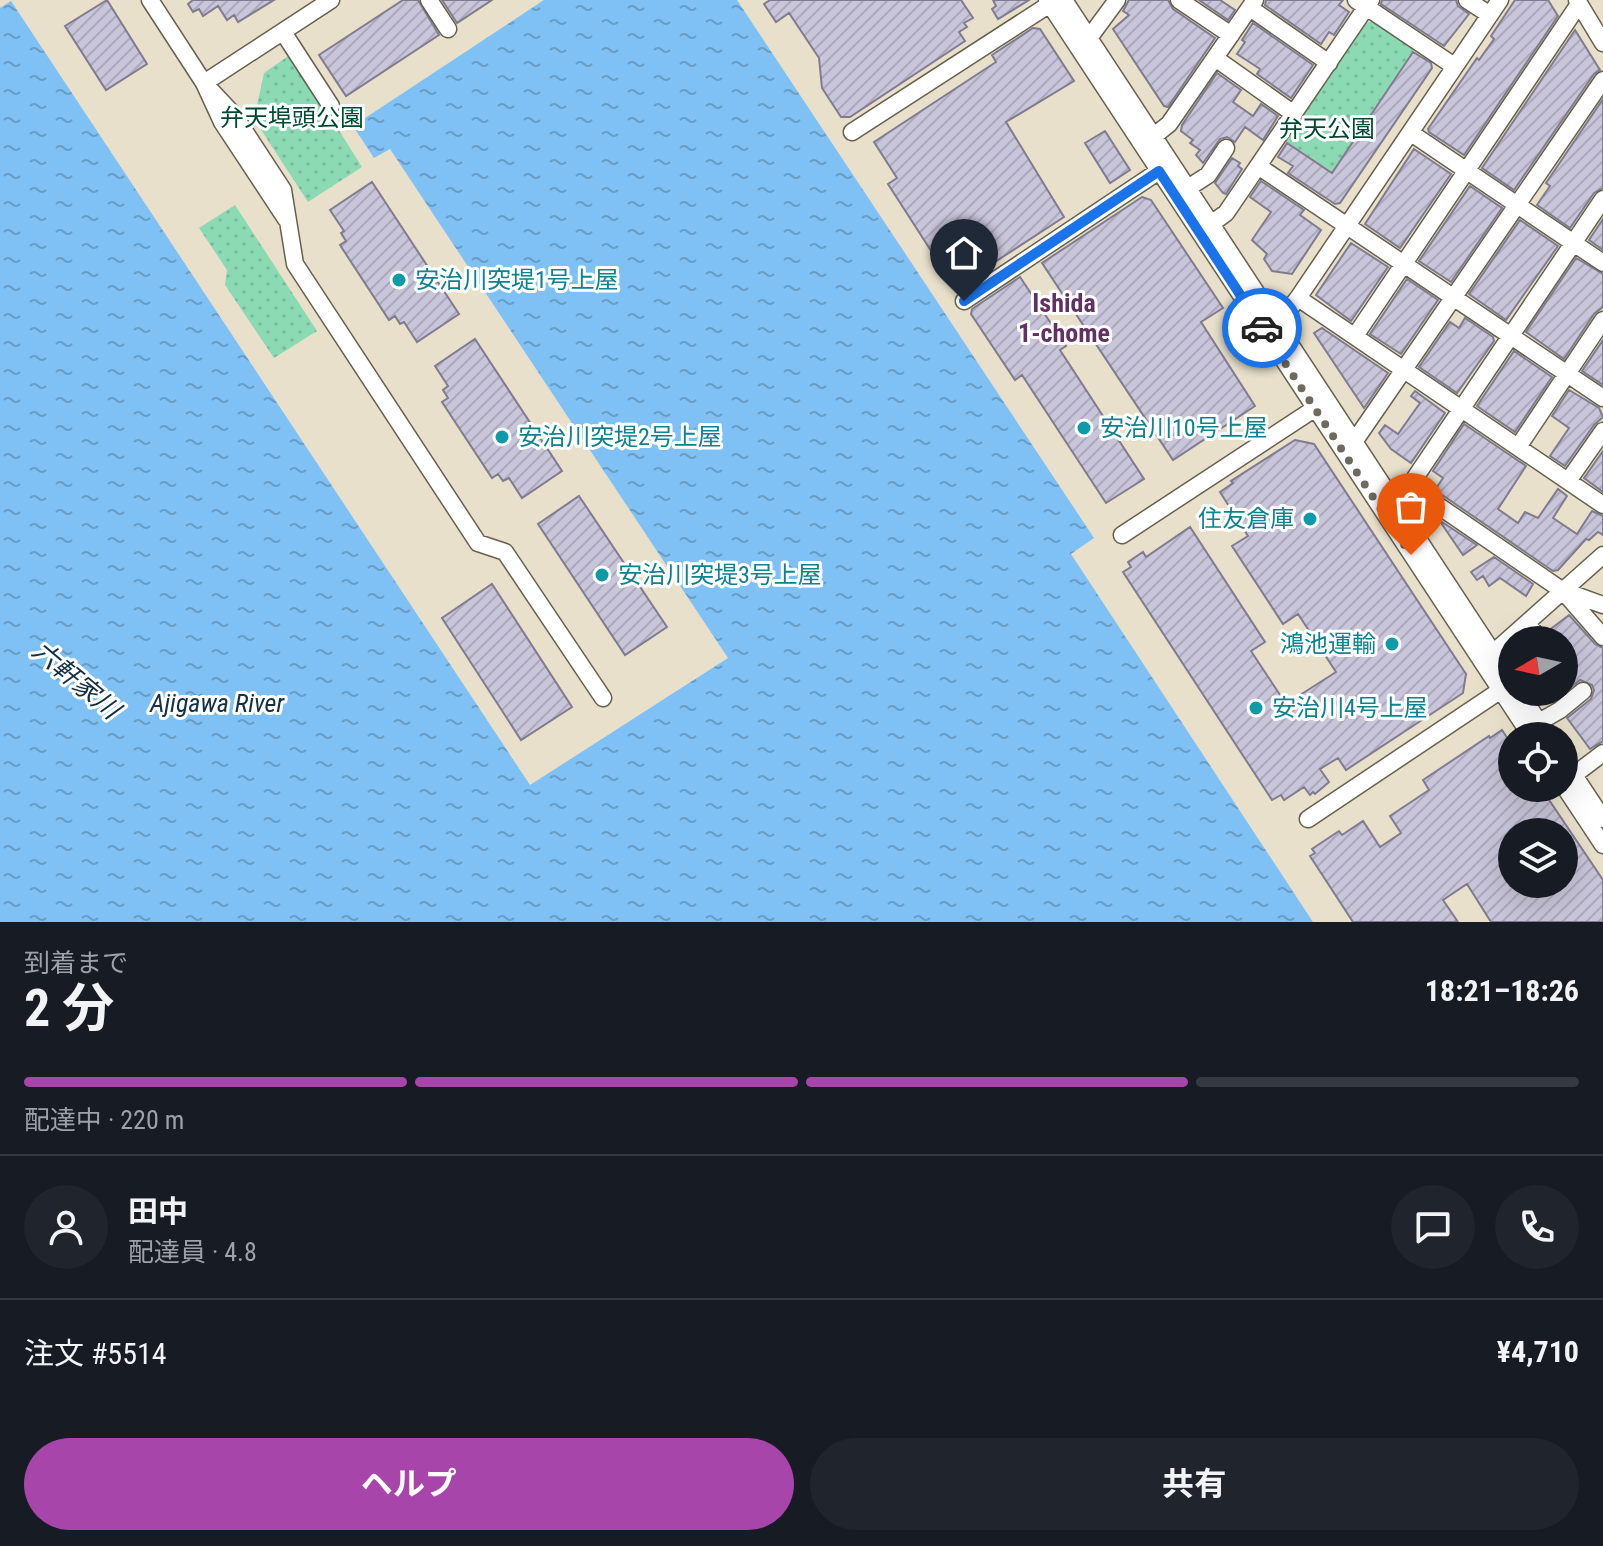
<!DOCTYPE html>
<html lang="ja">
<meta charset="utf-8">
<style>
:root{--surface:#171b24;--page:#20242c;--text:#f1f3f6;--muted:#9ea1a6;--line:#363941;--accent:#a845aa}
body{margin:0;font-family:"Roboto Condensed","Noto Sans JP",sans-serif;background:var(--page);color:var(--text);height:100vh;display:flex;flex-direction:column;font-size:30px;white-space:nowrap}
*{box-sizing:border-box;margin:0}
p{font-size:26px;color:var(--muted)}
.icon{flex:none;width:44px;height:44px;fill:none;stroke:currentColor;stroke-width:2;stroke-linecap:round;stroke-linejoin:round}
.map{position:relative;height:922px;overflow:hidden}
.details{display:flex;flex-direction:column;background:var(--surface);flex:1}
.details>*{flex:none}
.needle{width:52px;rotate:261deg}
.fabs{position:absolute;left:1498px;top:626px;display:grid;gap:16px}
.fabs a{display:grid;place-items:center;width:80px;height:80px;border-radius:50%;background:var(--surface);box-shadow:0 8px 32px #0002;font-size:40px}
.pin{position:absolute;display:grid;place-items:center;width:68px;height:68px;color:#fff;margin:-82px -34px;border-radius:50% 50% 50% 0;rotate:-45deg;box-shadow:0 0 8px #0007}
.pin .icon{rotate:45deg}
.courier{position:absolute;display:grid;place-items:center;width:80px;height:80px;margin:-40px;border:6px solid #1a73e8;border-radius:50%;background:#fff;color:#222;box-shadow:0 2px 10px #0007}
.overview em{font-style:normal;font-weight:700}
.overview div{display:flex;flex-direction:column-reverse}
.overview{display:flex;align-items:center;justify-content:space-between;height:136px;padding:0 24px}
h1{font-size:52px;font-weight:700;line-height:60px}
.bar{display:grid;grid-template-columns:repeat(4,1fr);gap:12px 8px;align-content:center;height:96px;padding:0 24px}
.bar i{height:10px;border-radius:6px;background:var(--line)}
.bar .on{background:var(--accent)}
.bar p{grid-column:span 4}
.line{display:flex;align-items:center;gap:20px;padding:0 24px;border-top:2px solid var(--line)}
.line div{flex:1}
.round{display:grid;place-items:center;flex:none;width:84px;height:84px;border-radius:42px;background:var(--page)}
.cta{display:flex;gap:16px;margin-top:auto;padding:16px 24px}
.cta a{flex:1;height:92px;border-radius:48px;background:var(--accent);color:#fff;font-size:32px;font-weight:700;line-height:92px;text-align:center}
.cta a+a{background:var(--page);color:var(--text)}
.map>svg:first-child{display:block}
</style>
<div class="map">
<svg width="1603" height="922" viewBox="0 0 1603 922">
<defs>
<pattern id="park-dots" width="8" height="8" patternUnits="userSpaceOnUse" patternTransform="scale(2)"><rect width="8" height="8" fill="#8bdab4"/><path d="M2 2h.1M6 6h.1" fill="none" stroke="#78bb9a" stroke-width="1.8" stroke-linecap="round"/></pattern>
<pattern id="water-ripples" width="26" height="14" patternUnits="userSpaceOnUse" patternTransform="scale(2)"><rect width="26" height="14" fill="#7fc1f5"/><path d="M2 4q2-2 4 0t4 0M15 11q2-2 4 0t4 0" fill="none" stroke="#689dc6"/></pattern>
<pattern id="building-hatch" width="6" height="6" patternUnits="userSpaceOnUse" patternTransform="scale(2)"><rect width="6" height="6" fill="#c9c5da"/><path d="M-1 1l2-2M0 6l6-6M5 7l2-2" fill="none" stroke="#ada9bb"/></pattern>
</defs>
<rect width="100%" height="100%" fill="#e8e0cb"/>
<path fill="url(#park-dots)" d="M1374,21L1414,49L1332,172L1286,141L1366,23Z
M291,54L362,167L308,202L254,119L264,73Z
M235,205L317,331L274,358L225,285L227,270L199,228Z"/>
<path fill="url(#water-ripples)" d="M544,0H737L1094,538L1071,554L1313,922H0V8L11,1L530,785L728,658L390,149L374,158L353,126Z"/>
<path fill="url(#building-hatch)" stroke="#807c8f" stroke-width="2" fill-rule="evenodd" d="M107,0L147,64L106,90L65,26Z
M193,0H274L238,22L234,15L227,20L218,6L203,16L199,9L193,12L188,4Z
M403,0H418L439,35L346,96L319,55Z
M442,0H492L457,23Z
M770,0H961L973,18L964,23L967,27L959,32L965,41L850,117H841L822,88L819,58L789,13L776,22L764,4Z
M993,0H1029L998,19L992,9L996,6Z
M1129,0H1168L1173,9L1215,38L1168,107L1164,106L1113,29L1129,15L1123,11Z
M1199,0H1220L1235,10L1228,20Z
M1266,0H1343L1339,5L1349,12L1334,35L1329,32L1321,44L1265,5Z
M1382,0H1456L1458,6L1469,14L1444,46L1381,4Z
M1515,0H1548L1558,16L1464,155L1429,132L1428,129L1477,58L1479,60L1494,39L1491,36Z
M1253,23L1313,65L1291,98L1257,74L1260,69L1237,54L1245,42L1242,40Z
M1033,28L1040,29L1074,81L1006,122L1064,217L955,288L888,184L897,178L874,142L996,62L992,55Z
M1575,30L1600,70L1594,74L1514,190L1482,168Z
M1413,52L1431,63L1432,68L1340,203L1335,204L1288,173L1293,166L1278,157L1287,143L1332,173Z
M1217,73L1241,90L1233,102L1253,116L1261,104L1278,116L1263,140L1245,127L1235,142L1227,137L1220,139L1203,163L1196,155L1200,150L1190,143L1193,140L1181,131L1182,125Z
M1603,99V188L1594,193L1570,228L1537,205L1550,186L1546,183Z
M1105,131L1130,170L1110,183L1085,143Z
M1414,149L1451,174L1400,248L1365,224Z
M1232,158L1240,163L1238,166L1242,169L1226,194L1223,193L1215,183Z
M1261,181L1304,210L1300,215L1321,230L1292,274L1272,271L1264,259L1267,254L1252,240L1271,212L1250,197Z
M372,182L459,314L417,342L404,322L400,324L395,316L389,320L340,245L346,241L341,233L344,231L330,210Z
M1470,186L1502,208L1451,282L1419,261Z
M1142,197L1151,200L1223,308L1201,322L1255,406L1173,460L1042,263Z
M1603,219V250L1589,240Z
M1520,220L1558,246L1506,320L1469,294Z
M1351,243L1388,267L1351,321L1316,295Z
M1576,258L1603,274V307L1594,314L1564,359L1526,332Z
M1020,277L1066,346L1060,350L1144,479L1106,503L1022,375L1015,380L971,314L972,309Z
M1407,279L1438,300L1401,354L1370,334Z
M1465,318L1493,337L1494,341L1457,393L1419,367L1450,322L1459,328Z
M1322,328L1388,373L1364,408L1314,333Z
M475,339L562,471L522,498L509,478L503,481L498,474L492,478L442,402L448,398L443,390L448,386L435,366Z
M1603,340V385L1582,371Z
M1514,351L1552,377L1515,432L1477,406Z
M1569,390L1599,408L1603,417L1594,425L1565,466L1550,456L1569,428L1552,416Z
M1415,391L1445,413L1411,463L1391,449L1379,433L1385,425L1398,434L1420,403L1411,396Z
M1464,424L1526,466L1498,509L1518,523L1525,512L1538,518L1558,489L1567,496L1553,518L1577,534L1592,511L1603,516V535L1598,532L1589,540L1586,539L1558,570L1553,571L1435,490L1443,478L1433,471Z
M1295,440L1314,444L1466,674L1463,693L1346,770L1338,758L1320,769L1329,782L1315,794L1313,792L1310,795L1304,787L1284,800L1281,795L1272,800L1123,572L1131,567L1128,562L1143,552L1146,557L1190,527L1265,642L1251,651L1286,704L1336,672L1298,614L1283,624L1232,546L1248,536L1220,492L1233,483L1231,481Z
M1603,451V492L1584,478Z
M579,496L667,627L625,655L538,524Z
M1439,520L1477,545L1463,555Z
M1494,557L1533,584L1526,596L1500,578L1489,586L1483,576L1477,580L1471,572Z
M492,584L572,707L521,740L442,618Z
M1569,615L1595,644L1603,648V741L1590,749L1567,718L1591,699L1594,690L1592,685L1580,680L1556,699L1550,692H1564V640H1552L1548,631Z
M1502,730L1512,745V788H1541L1603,880V922H1491L1467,884L1443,900L1458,922H1353L1310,856L1315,853L1312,849L1339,831L1342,835L1363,821L1380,847L1401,833L1390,816L1429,790L1423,780L1489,736L1490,738ZM1512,832H1564V884H1512Z"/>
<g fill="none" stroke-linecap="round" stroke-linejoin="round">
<g stroke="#66604e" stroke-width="19">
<path id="minor" d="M150,0L204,83L222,122L286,219
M429,0L448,29
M1047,0L1531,736
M1064,0L1512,682
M1179,0L1231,35
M1356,0L1454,66
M1467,0L1490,15
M1577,0L1603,43
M1250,8L1329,63
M283,32L331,106
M1089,38L1117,0
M1215,58L1294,114
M204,83L234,115L283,190L295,264L478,543L505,552L603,698
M204,83L331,0
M852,132L1050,4
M1411,133L1603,263
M1154,136L1169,124L1255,0
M1258,166L1603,398
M1188,188L1208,175L1226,148
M1211,224L1226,213L1371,0
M1298,298L1603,505
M964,301L1159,171
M1271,330L1277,325L1298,298L1500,0
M1355,336L1579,4
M1354,442L1603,80
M1518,447L1603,320
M1568,481L1603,431
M1411,487L1563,591L1603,637
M1396,506L1603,199
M1122,535L1314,409
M1567,592L1603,605
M1527,624L1541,640
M1493,653L1603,555
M1519,692L1548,736
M1539,722L1560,710L1583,691
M1564,760L1603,819
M1574,775L1603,753
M1564,786L1603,845
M1308,819L1501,690"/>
</g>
<path stroke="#918b7c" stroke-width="2" stroke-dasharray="4 4" stroke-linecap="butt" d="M1564,736L1572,748"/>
<use href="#minor" stroke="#fff" stroke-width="16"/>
</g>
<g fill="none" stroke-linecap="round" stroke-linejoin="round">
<path stroke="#6f6a5e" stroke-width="8" stroke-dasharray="0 14.4" d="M1262,328L1411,555"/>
<path stroke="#1a73e8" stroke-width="10" d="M964,301L1159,171L1262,328"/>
</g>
<g fill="#0f9aa8" stroke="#fff" stroke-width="3">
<circle cx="399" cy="280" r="8"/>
<circle cx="1084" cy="428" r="8"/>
<circle cx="502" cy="437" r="8"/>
<circle cx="1310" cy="519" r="8"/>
<circle cx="602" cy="575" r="8"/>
<circle cx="1392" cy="644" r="8"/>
<circle cx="1256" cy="708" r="8"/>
</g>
<g text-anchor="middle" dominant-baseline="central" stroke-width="6" stroke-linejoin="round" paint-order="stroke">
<g font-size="24" fill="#004930" stroke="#fff">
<text x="292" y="118">弁天埠頭公園</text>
<text x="1327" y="129">弁天公園</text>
</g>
<g font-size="24" fill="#0d838f" stroke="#fff" text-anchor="start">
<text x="415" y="280">安治川突堤1号上屋</text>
<text x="1100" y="428">安治川10号上屋</text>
<text x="518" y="437">安治川突堤2号上屋</text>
<text x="1294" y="519" text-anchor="end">住友倉庫</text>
<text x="618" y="575">安治川突堤3号上屋</text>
<text x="1376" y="644" text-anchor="end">鴻池運輸</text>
<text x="1272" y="708">安治川4号上屋</text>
</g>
<g font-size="26" font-weight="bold" fill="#623163" stroke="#fff">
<text x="1064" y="303">Ishida<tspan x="1064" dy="30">1-chome</tspan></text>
</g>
<g font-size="26" font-style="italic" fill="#133045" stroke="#fff">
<text transform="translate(76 680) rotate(40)">六軒家川</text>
<text x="217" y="703">Ajigawa River</text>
</g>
</g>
</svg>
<div class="fabs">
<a><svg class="needle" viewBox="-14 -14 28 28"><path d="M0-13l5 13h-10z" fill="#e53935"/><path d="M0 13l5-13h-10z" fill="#9ea1a6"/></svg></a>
<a><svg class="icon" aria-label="locate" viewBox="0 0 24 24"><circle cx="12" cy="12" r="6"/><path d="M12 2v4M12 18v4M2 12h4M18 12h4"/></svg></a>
<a><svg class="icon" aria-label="layers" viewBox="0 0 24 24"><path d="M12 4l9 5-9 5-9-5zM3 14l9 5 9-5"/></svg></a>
</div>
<div class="pin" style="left:1411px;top:555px;background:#ea580c"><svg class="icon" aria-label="bag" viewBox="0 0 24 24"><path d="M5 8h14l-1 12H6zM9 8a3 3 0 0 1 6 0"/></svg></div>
<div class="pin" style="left:964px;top:301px;background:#1f2937"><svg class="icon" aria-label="home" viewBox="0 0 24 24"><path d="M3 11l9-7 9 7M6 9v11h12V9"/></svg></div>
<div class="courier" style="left:1262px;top:328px"><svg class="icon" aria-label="car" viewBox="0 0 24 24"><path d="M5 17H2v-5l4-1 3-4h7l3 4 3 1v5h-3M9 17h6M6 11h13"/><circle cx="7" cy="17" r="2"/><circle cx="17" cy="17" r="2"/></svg></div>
</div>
<section class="details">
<div class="overview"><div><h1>2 分</h1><p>到着まで</p></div><em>18:21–18:26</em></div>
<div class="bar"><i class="on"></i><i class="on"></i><i class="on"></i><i></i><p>配達中 · 220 m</p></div>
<div class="line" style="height:144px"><a class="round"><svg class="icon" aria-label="person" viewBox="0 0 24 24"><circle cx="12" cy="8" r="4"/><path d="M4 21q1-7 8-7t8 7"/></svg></a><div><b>田中</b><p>配達員 · 4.8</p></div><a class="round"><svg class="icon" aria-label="chat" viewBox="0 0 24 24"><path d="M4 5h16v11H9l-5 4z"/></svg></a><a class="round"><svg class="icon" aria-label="phone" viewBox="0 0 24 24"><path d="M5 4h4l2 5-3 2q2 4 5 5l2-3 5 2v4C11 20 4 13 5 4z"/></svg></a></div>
<div class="line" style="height:104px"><div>注文 #5514</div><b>¥4,710</b></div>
<div class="cta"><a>ヘルプ</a><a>共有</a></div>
</section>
